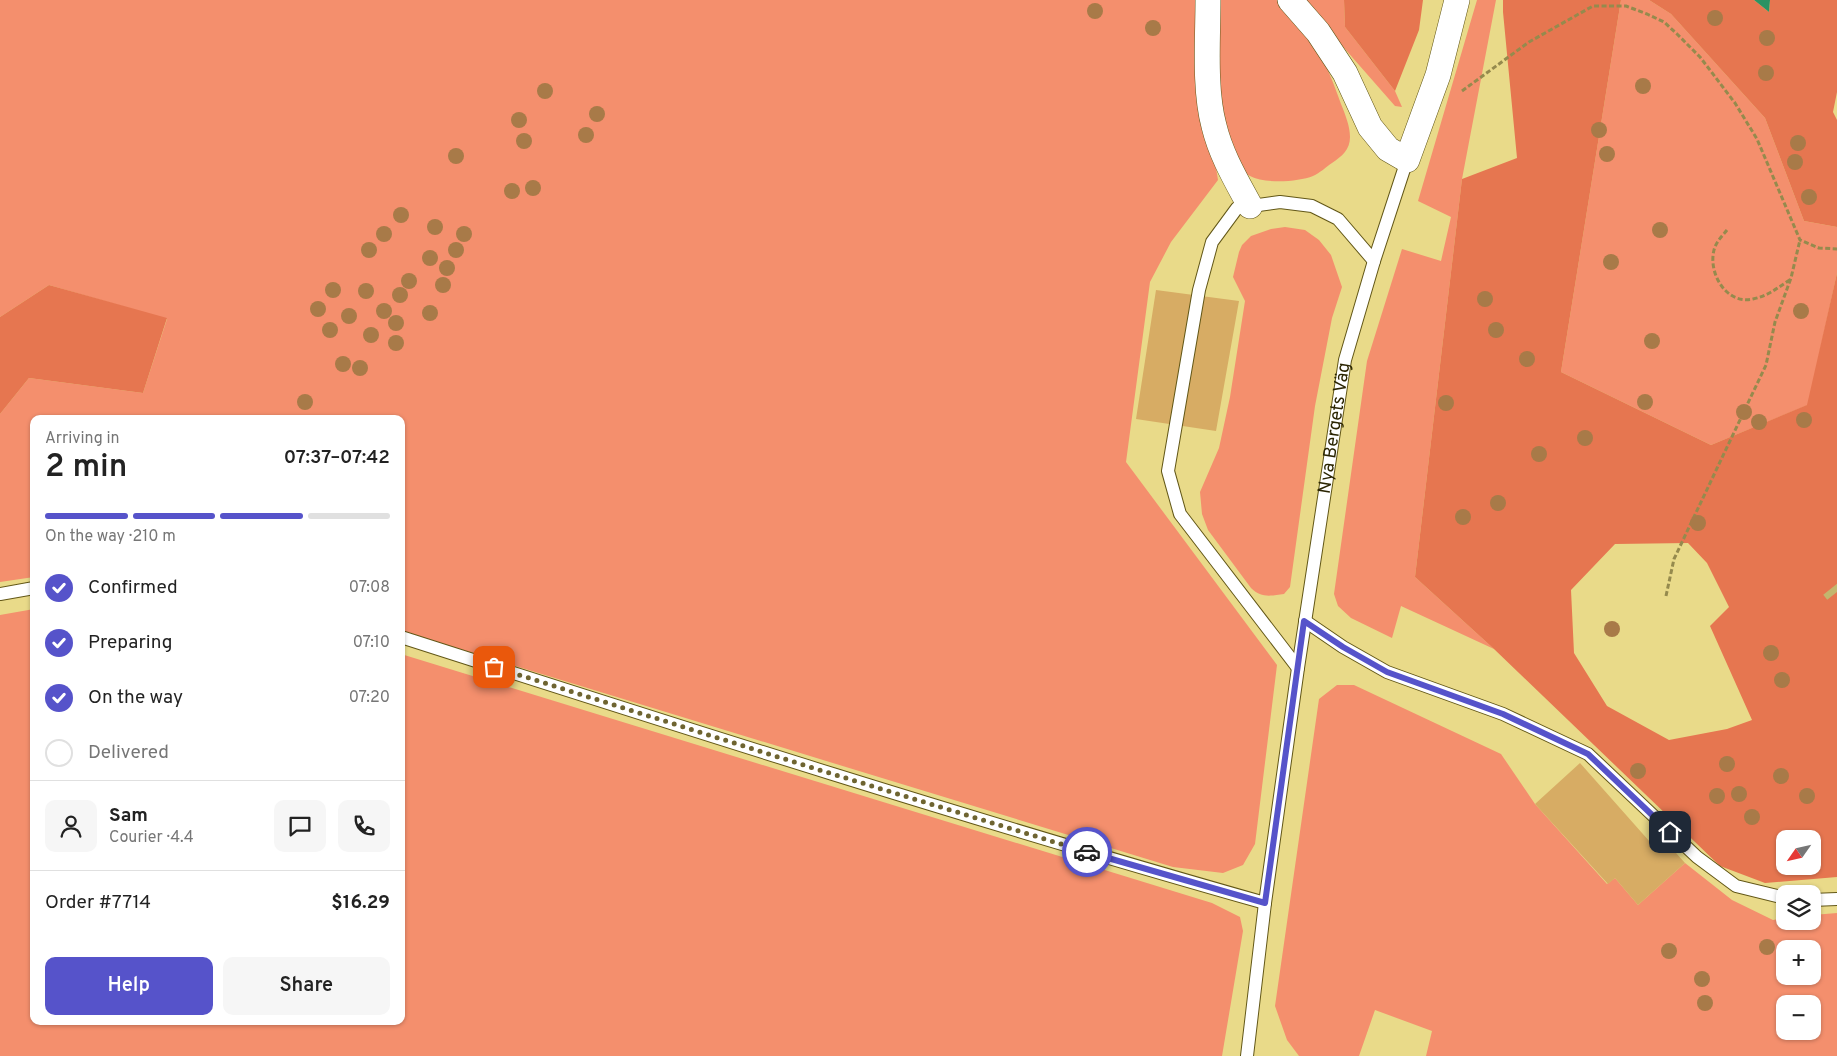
<!DOCTYPE html>
<meta charset="utf-8">
<style>
:root{--surface:#fff;--page:#f6f6f6;--text:#222;--muted:#767676;--line:#e0e0e0;--accent:#5653ca}
body{margin:0;font-family:Overpass,sans-serif;background:var(--page);color:var(--text);height:100vh;display:flex;flex-direction:column;font-size:19px;white-space:nowrap}
*{box-sizing:border-box;margin:0}
p{font-size:16px;color:var(--muted)}
.icon{flex:none;width:28px;height:28px;fill:none;stroke:currentColor;stroke-width:2;stroke-linecap:round;stroke-linejoin:round}
.map{position:relative;flex:1;overflow:hidden}
.drawer{position:absolute;left:30px;top:415px;width:375px;height:610px;display:flex;flex-direction:column;background:var(--surface);border-radius:10px;box-shadow:0 1px 4px #0004}
.drawer>*{flex:none}
.needle{width:32px;rotate:236deg}
.buttons{position:absolute;left:1776px;top:830px;display:grid;gap:10px}
.buttons a{display:grid;place-items:center;width:45px;height:45px;border-radius:10px;background:var(--surface);box-shadow:0 1px 4px #0004;font-size:25px}
.pin{position:absolute;display:grid;place-items:center;width:42px;height:42px;color:#fff;margin:-21px;border-radius:10px;box-shadow:0 2px 8px #0006}
.courier{position:absolute;display:grid;place-items:center;width:50px;height:50px;margin:-25px;border:4px solid #5653ca;border-radius:50%;background:#fff;color:#222;box-shadow:0 1px 6px #0007}
.overview em{font-style:normal;font-weight:600}
.overview div{display:flex;flex-direction:column-reverse}
.overview{display:flex;align-items:center;justify-content:space-between;height:85px;padding:0 15px}
h1{font-size:32px;font-weight:600;line-height:38px}
.bar{display:grid;grid-template-columns:repeat(4,1fr);gap:8px 5px;align-content:center;height:60px;padding:0 15px}
.bar i{height:6px;border-radius:4px;background:var(--line)}
.bar .selected{background:var(--accent)}
.bar p{grid-column:span 4}
.line{display:flex;align-items:center;gap:12px;padding:0 15px;border-top:1px solid var(--line)}
.line div{flex:1}
.round{display:grid;place-items:center;flex:none;width:52px;height:52px;border-radius:10px;background:var(--page)}
ol{padding:0 15px;list-style:none}
li{display:flex;align-items:center;gap:15px;height:55px}
li p{margin-inline-start:auto}
li .icon{padding:5px;border-radius:50%;background:var(--accent);color:#fff;stroke-width:4}
li:last-child{color:var(--muted)}
li i{width:28px;height:28px;border:2px solid var(--line);border-radius:50%}
.button{display:flex;gap:10px;margin-top:auto;padding:10px 15px}
.button a{flex:1;height:58px;border-radius:10px;background:var(--accent);color:#fff;font-size:20px;font-weight:600;line-height:58px;text-align:center}
.button a+a{background:var(--page);color:var(--text)}
.map>svg:first-child{display:block}
</style>
<div class="map">
<svg width="1837" height="1056" viewBox="0 0 1837 1056">
<rect width="100%" height="100%" fill="#e9da89"/>
<path fill="#f48f6d" fill-rule="evenodd" d="M0,0H1203L1207,112L1218,180L1171,242L1150,282L1126,462L1277,665L1255,844L1243,865L1223,873L1173,867L401,631V419H34V577L0,582V414L29,378L143,393L167,319L49,285L0,317Z
M1212,0H1279C1291,15 1303,30 1314,45C1326,63 1334,84 1341,104C1345,114 1350,126 1350,137C1350,150 1342,156 1332,163C1326,167 1320,173 1313,176C1298,182 1265,184 1250,176C1239,170 1232,157 1226,147Z
M1302,0H1344L1345,27L1395,91L1402,107L1395,106Z
M1477,0H1496L1462,179L1415,577L1494,649L1401,606L1392,638L1351,618L1338,606L1334,594L1367,361L1402,249L1441,261L1451,217L1418,201Z
M1621,0H1649L1671,14L1765,118L1804,221L1837,227V273L1808,405L1711,445L1561,372Z
M1285,227L1305,230L1319,240L1331,255L1342,287L1332,318L1315,406L1290,587L1284,594C1270,596 1261,598 1251,588L1208,530L1202,514L1200,492L1219,448L1230,397L1245,301L1233,277L1239,252L1242,245L1251,236L1271,229Z
M34,609V1021H401V654L1212,903L1240,917L1243,931L1222,1056H0V615Z
M1337,685H1354L1501,754L1535,804L1607,884L1615,878L1638,905L1685,863L1732,900L1773,920L1785,918V921H1812L1813,915L1837,913V1056H1426L1432,1031L1375,1010L1359,1056H1299L1287,1040L1275,1006L1319,699ZM1785,949H1812V976H1785ZM1785,1004H1812V1031H1785Z"/>
<path fill="#e67650" fill-rule="evenodd" d="M1344,0H1423L1419,30L1395,91L1345,27Z
M1503,0H1621L1561,372L1711,445L1807,405L1837,273V877L1765,883L1720,866L1494,649L1415,577L1462,179L1517,158L1503,12ZM1688,543L1707,563L1729,607L1710,626L1752,720L1727,729L1669,740L1607,706L1574,653L1571,590L1615,544ZM1785,839H1812V866H1785Z
M1649,0H1754L1769,12L1770,0H1837V92L1833,112L1837,120V227L1804,221L1765,118L1671,14Z
M49,285L167,318L143,393L29,378L0,414V317Z"/>
<path fill="#2b9263" d="M1754,0H1770L1769,12Z"/>
<path fill="#d7ac64" d="M1156,290L1239,301L1216,431L1136,419Z
M1580,763L1650,842L1659,834L1685,863L1638,905L1615,878L1608,884L1535,804Z"/>
<g fill="none" stroke-linecap="round" stroke-linejoin="round">
<path stroke="#c3b66e" stroke-width="25" stroke-dasharray="25 12" stroke-linecap="butt" d="M1833,587L1837,592"/>
<g stroke="#625717" stroke-width="14">
<g id="lane">
<path d="M0,594L34,588"/>
<path d="M1305,621L1343,647L1387,672L1503,714L1588,754L1697,857L1736,886L1785,898"/>
<path d="M401,637C688,729 975,821 1265,903"/>
<path d="M1298,668L1180,514L1168,471L1199,290L1212,242L1237,208L1280,202L1312,206L1338,219L1374,261"/>
<path d="M1812,900L1837,899"/>
<path id="s1" d="M1247,1056L1265,903L1298,668L1345,360L1374,261L1407,160"/>
</g>
</g>
<g stroke="#625717" stroke-width="26">
<path id="street" d="M1208,0C1208,39 1204,89 1214,126C1221,155 1236,180 1250,206
M1290,0L1318,32L1345,73L1370,127L1388,149L1407,160L1438,75L1457,0"/>
</g>
<path stroke="#958a4d" stroke-width="3" stroke-dasharray="5 2.5" stroke-linecap="butt" d="M1462,91L1529,42L1593,6H1626L1647,14L1664,22L1677,34L1700,57L1735,103L1757,139L1800,240L1819,248L1837,249
M1727,230C1722,236 1716,242 1714,250C1708,273 1726,305 1753,299C1768,296 1779,287 1791,279
M1666,596L1674,559L1766,365L1775,322L1791,278L1800,240"/>
<use href="#lane" stroke="#fff" stroke-width="12"/>
<use href="#street" stroke="#fff" stroke-width="25"/>
</g>
<g fill="#a87a48">
<circle cx="1095" cy="11" r="8"/>
<circle cx="1715" cy="18" r="8"/>
<circle cx="1153" cy="28" r="8"/>
<circle cx="1767" cy="38" r="8"/>
<circle cx="1766" cy="73" r="8"/>
<circle cx="1643" cy="86" r="8"/>
<circle cx="545" cy="91" r="8"/>
<circle cx="597" cy="114" r="8"/>
<circle cx="519" cy="120" r="8"/>
<circle cx="1599" cy="130" r="8"/>
<circle cx="586" cy="135" r="8"/>
<circle cx="524" cy="141" r="8"/>
<circle cx="1798" cy="143" r="8"/>
<circle cx="1607" cy="154" r="8"/>
<circle cx="456" cy="156" r="8"/>
<circle cx="1795" cy="162" r="8"/>
<circle cx="533" cy="188" r="8"/>
<circle cx="512" cy="191" r="8"/>
<circle cx="1809" cy="197" r="8"/>
<circle cx="401" cy="215" r="8"/>
<circle cx="435" cy="227" r="8"/>
<circle cx="1660" cy="230" r="8"/>
<circle cx="384" cy="234" r="8"/>
<circle cx="464" cy="234" r="8"/>
<circle cx="369" cy="250" r="8"/>
<circle cx="456" cy="250" r="8"/>
<circle cx="430" cy="258" r="8"/>
<circle cx="1611" cy="262" r="8"/>
<circle cx="447" cy="268" r="8"/>
<circle cx="409" cy="281" r="8"/>
<circle cx="443" cy="285" r="8"/>
<circle cx="333" cy="290" r="8"/>
<circle cx="366" cy="291" r="8"/>
<circle cx="400" cy="295" r="8"/>
<circle cx="1485" cy="299" r="8"/>
<circle cx="318" cy="309" r="8"/>
<circle cx="384" cy="311" r="8"/>
<circle cx="1801" cy="311" r="8"/>
<circle cx="430" cy="313" r="8"/>
<circle cx="349" cy="316" r="8"/>
<circle cx="396" cy="323" r="8"/>
<circle cx="330" cy="330" r="8"/>
<circle cx="1496" cy="330" r="8"/>
<circle cx="371" cy="335" r="8"/>
<circle cx="1652" cy="341" r="8"/>
<circle cx="396" cy="343" r="8"/>
<circle cx="1527" cy="359" r="8"/>
<circle cx="343" cy="364" r="8"/>
<circle cx="360" cy="368" r="8"/>
<circle cx="305" cy="402" r="8"/>
<circle cx="1645" cy="402" r="8"/>
<circle cx="1446" cy="403" r="8"/>
<circle cx="1744" cy="412" r="8"/>
<circle cx="1804" cy="420" r="8"/>
<circle cx="1759" cy="422" r="8"/>
<circle cx="1585" cy="438" r="8"/>
<circle cx="1539" cy="454" r="8"/>
<circle cx="1498" cy="503" r="8"/>
<circle cx="1463" cy="517" r="8"/>
<circle cx="1698" cy="523" r="8"/>
<circle cx="1612" cy="629" r="8"/>
<circle cx="1771" cy="653" r="8"/>
<circle cx="1782" cy="680" r="8"/>
<circle cx="1727" cy="764" r="8"/>
<circle cx="1638" cy="771" r="8"/>
<circle cx="1781" cy="776" r="8"/>
<circle cx="1739" cy="794" r="8"/>
<circle cx="1717" cy="796" r="8"/>
<circle cx="1807" cy="796" r="8"/>
<circle cx="1752" cy="817" r="8"/>
<circle cx="1767" cy="947" r="8"/>
<circle cx="1669" cy="951" r="8"/>
<circle cx="1702" cy="979" r="8"/>
<circle cx="1705" cy="1003" r="8"/>
</g>
<g fill="none" stroke-linecap="round" stroke-linejoin="round">
<path stroke="#6e6431" stroke-width="5" stroke-dasharray="0 9" d="M494,667L813,768L1087,852"/>
<path stroke="#5653ca" stroke-width="6" d="M1087,852L1265,903L1304,621L1343,647L1387,672L1503,714L1588,754L1670,832"/>
</g>
<g text-anchor="middle" dominant-baseline="central" stroke-width="4" stroke-linejoin="round" paint-order="stroke">
<g font-size="18" fill="#2b2502" stroke="#f6e796">
<text stroke="none"><textPath href="#s1" startOffset="634">Nya Bergets Väg</textPath></text>
</g>
</g>
</svg>
<div class="buttons">
<a><svg class="needle" viewBox="-14 -14 28 28"><path d="M0-13l5 13h-10z" fill="#e53935"/><path d="M0 13l5-13h-10z" fill="#767676"/></svg></a>
<a><svg class="icon" aria-label="layers" viewBox="0 0 24 24"><path d="M12 4l9 5-9 5-9-5zM3 14l9 5 9-5"/></svg></a>
<a>+</a>
<a>−</a>
</div>
<div class="pin" style="left:494px;top:667px;background:#ea580c"><svg class="icon" aria-label="bag" viewBox="0 0 24 24"><path d="M5 8h14l-1 12H6zM9 8a3 3 0 0 1 6 0"/></svg></div>
<div class="pin" style="left:1670px;top:832px;background:#1f2937"><svg class="icon" aria-label="home" viewBox="0 0 24 24"><path d="M3 11l9-7 9 7M6 9v11h12V9"/></svg></div>
<div class="courier" style="left:1087px;top:852px"><svg class="icon" aria-label="car" viewBox="0 0 24 24"><path d="M5 17H2v-5l4-1 3-4h7l3 4 3 1v5h-3M9 17h6M6 11h13"/><circle cx="7" cy="17" r="2"/><circle cx="17" cy="17" r="2"/></svg></div>
<section class="drawer">
<div class="overview"><div><h1>2 min</h1><p>Arriving in</p></div><em>07:37–07:42</em></div>
<div class="bar"><i class="selected"></i><i class="selected"></i><i class="selected"></i><i></i><p>On the way · 210 m</p></div>
<ol>
<li><svg class="icon" aria-label="check" viewBox="0 0 24 24"><path d="M5 12l5 5 9-10"/></svg>Confirmed<p>07:08</p></li>
<li><svg class="icon" aria-label="check" viewBox="0 0 24 24"><path d="M5 12l5 5 9-10"/></svg>Preparing<p>07:10</p></li>
<li><svg class="icon" aria-label="check" viewBox="0 0 24 24"><path d="M5 12l5 5 9-10"/></svg>On the way<p>07:20</p></li>
<li><i></i>Delivered</li>
</ol>
<div class="line" style="height:90px"><a class="round"><svg class="icon" aria-label="person" viewBox="0 0 24 24"><circle cx="12" cy="8" r="4"/><path d="M4 21q1-7 8-7t8 7"/></svg></a><div><b>Sam</b><p>Courier · 4.4</p></div><a class="round"><svg class="icon" aria-label="chat" viewBox="0 0 24 24"><path d="M4 5h16v11H9l-5 4z"/></svg></a><a class="round"><svg class="icon" aria-label="phone" viewBox="0 0 24 24"><path d="M5 4h4l2 5-3 2q2 4 5 5l2-3 5 2v4C11 20 4 13 5 4z"/></svg></a></div>
<div class="line" style="height:65px"><div>Order #7714</div><b>$16.29</b></div>
<div class="button"><a>Help</a><a>Share</a></div>
</section>
</div>
